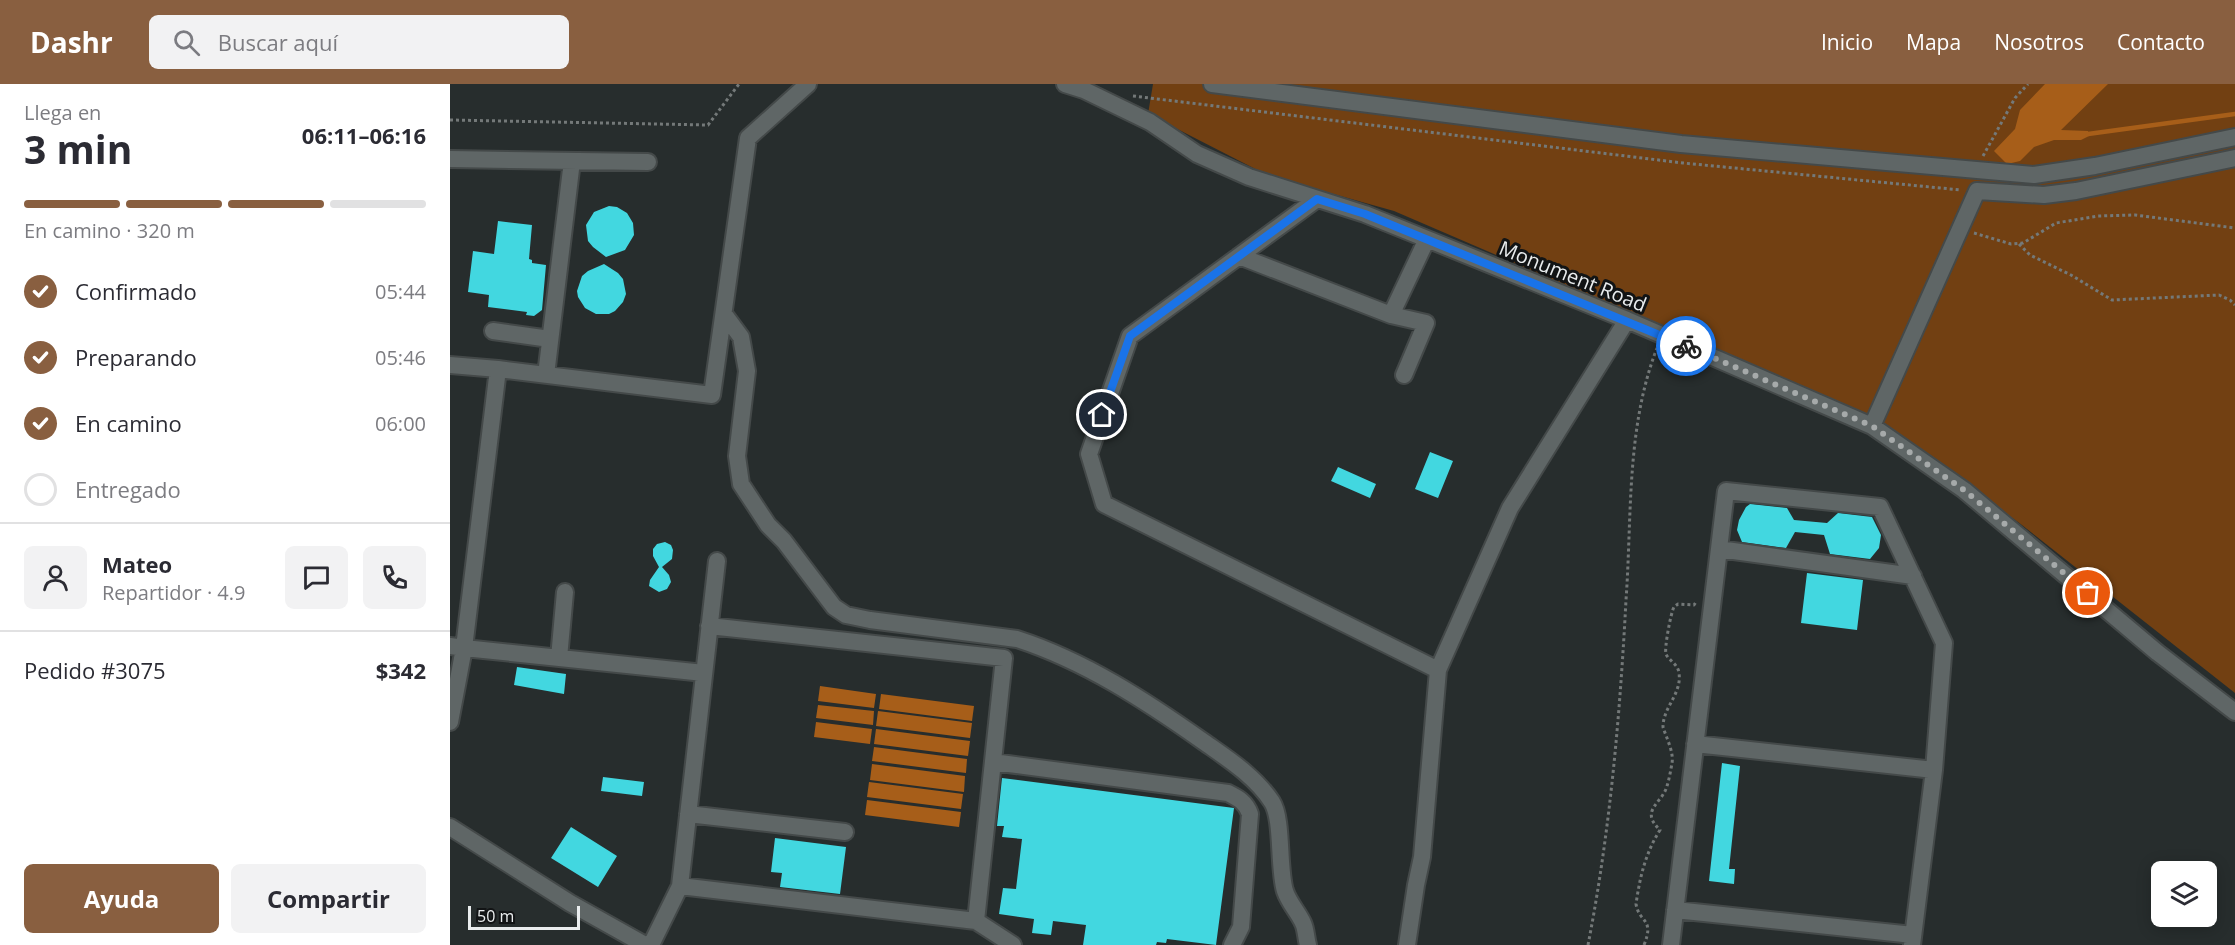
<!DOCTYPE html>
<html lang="es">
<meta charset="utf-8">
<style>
:root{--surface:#fff;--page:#f2f2f3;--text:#2b2b33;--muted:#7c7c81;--line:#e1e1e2;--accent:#895f40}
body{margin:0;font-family:"Open Sans",sans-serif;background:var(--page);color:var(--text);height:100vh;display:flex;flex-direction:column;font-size:22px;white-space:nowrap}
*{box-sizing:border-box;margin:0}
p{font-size:20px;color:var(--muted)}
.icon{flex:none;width:33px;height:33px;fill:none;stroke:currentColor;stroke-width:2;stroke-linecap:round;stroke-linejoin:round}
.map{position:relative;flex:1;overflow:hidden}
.panel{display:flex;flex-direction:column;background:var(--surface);width:450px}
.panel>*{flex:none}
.controls{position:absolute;left:1701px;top:777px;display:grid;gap:12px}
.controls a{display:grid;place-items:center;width:66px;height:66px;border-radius:9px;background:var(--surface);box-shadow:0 3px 15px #0003;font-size:30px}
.scale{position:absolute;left:18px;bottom:15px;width:112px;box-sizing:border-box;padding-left:6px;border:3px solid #eaedee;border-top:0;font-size:16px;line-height:21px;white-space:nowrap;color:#eaedee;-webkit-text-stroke:4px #121415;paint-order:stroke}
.pin{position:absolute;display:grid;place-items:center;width:51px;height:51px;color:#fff;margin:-26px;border:3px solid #fff;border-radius:50%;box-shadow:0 2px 6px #0007}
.courier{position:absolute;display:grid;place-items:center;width:60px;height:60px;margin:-30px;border:4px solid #1a73e8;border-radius:50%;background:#fff;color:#222;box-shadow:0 2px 8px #0007}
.head em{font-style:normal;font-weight:700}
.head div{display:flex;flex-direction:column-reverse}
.head{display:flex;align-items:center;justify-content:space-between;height:102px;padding:0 24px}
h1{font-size:39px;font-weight:700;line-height:45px}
.bar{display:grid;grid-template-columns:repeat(4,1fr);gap:9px 6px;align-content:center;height:72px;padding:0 24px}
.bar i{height:8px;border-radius:4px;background:var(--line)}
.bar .on{background:var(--accent)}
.bar p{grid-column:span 4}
.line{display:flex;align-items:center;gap:15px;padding:0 24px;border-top:2px solid var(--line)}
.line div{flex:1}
.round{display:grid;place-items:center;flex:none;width:63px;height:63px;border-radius:9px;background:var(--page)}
ol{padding:0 24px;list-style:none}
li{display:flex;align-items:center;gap:18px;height:66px}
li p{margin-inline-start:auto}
li .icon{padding:6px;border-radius:50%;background:var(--accent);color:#fff;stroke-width:4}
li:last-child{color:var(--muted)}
li i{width:33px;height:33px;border:3px solid var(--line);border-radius:50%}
.button{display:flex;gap:12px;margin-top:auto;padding:12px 24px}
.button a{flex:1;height:69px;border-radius:9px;background:var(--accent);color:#fff;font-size:24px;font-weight:700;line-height:69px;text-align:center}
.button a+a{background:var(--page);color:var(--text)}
header{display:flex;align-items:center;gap:36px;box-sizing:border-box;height:84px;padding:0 30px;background:var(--accent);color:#fff}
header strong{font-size:28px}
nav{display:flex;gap:33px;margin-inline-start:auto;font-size:21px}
.search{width:420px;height:54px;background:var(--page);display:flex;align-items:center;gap:15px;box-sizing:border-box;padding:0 21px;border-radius:9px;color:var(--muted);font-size:22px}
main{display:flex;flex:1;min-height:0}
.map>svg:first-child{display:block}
</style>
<header>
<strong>Dashr</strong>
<div class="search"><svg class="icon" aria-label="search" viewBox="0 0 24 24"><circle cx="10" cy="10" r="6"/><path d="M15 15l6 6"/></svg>Buscar aquí</div>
<nav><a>Inicio</a><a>Mapa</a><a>Nosotros</a><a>Contacto</a></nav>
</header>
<main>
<section class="panel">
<div class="head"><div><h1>3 min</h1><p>Llega en</p></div><em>06:11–06:16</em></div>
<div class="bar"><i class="on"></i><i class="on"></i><i class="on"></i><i></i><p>En camino · 320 m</p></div>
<ol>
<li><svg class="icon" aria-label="check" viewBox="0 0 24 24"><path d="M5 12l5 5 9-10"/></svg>Confirmado<p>05:44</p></li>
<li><svg class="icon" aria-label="check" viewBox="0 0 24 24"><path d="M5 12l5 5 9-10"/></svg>Preparando<p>05:46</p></li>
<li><svg class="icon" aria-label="check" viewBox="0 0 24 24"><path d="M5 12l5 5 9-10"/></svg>En camino<p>06:00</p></li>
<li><i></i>Entregado</li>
</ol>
<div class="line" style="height:108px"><a class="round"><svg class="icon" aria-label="person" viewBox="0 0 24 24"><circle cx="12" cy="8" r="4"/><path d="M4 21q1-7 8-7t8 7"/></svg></a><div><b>Mateo</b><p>Repartidor · 4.9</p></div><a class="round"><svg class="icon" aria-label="chat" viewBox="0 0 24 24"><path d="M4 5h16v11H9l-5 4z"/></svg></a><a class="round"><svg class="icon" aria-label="phone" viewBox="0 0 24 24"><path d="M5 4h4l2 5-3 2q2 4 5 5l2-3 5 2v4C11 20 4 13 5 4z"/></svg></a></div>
<div class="line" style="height:78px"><div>Pedido #3075</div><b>$342</b></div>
<div class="button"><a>Ayuda</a><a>Compartir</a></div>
</section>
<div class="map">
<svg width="1785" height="861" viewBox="0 0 1785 861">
<rect width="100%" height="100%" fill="#272d2d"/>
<path fill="#724012" d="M703,0H1785V609L1568,438L1409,327L944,127L819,92L698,30Z"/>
<path fill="#a75e19" d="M1595,0H1658L1611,46L1638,47L1639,52L1631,56H1604L1584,63L1570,77L1557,80L1544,67L1565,45L1570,26Z
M370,602L426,610L424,624L368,617Z
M431,610L524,622L522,637L429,625Z
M368,621L424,627L423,641L366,634Z
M428,627L522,639L520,654L426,642Z
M366,638L422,645L420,660L364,653Z
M426,645L520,657L518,672L424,660Z
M424,663L517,675L516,689L422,677Z
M422,680L515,692L514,708L420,696Z
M419,698L513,710L511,725L417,713Z
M417,716L511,728L509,743L415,731Z"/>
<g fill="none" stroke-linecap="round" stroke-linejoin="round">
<path stroke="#a75e19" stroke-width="4.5" d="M1638,50L1785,30"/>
</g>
<path fill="#42d7e0" d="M159,122L167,123L177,129L183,139L184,151L175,166L156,173L143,163L138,157L136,141L144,128Z
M48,137L82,141L79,175L82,176V179L96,181L92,226L84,232L76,231L77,228L38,223L39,211L18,208L23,167L44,170Z
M154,180L168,189L173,195L176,210L173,218L165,227L159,230H146L135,224L128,213L127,207L132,192L138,187Z
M980,368L1003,377L988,414L965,405Z
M888,383L926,400L920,414L881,397Z
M1300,420L1337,424L1344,436L1377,439L1388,429L1422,433L1431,451L1429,464L1420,475L1380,470L1374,451L1345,448L1336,464L1292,458L1287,446L1289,436L1296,423Z
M215,458L221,461L223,466L222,475L212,483L219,491L221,498L217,505L209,508L199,502L200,496L209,483L203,472V465L207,460Z
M1357,489L1413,496L1407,546L1351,539Z
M67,583L116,590L114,610L64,601Z
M1272,679L1290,682L1279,785H1285L1284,800L1259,797Z
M153,693L194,698L192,712L151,707Z
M552,694L784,724L766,861L717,855L716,859L707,858L706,861H633L636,841L603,837L601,851L582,849L584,835L549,830L553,804L566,805L572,755L552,753L554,742H547Z
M121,743L167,772L148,803L101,774Z
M325,754L396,763L390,810L330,803L332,789L321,788Z"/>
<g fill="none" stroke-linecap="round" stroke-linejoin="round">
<g stroke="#444949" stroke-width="20">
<path id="minor" d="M615,0L634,6L700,38L747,70L799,93L915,130L977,155L1177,236L1422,342L1514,406L1708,569L1785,628
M762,0L1231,60L1584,91L1645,82L1785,53
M0,75L198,78
M867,115L680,252L639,370L654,420L988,586L972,773L966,801L957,861
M789,172L941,231
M274,230L291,253L297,287L287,372L291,400L318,441L334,457L384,523L396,531L420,536L567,555C635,577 696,617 754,658C778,675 805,692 822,718C833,735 828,784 835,807C839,819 848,828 853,839C856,845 856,854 858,861
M43,247L100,255
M0,281L48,285
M96,291L122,77
M954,291L976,239L941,231L977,155
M1422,342L1527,107L1594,111L1626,107L1785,74
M1269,465L1463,492
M259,542L554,574L526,837L563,861
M0,562L14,564L0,638
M109,574L115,508
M988,586L1060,424L1177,236
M254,589L14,564L48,285L262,311L298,54L358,0
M1245,660L1484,686
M543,678L778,709C788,714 796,718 800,730L791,843L782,861
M238,730L395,748
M0,743L120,819L195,861
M230,802L526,837
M1225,826L1463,851
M201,861L230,802L267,477
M1221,861L1276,407L1430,423L1494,559L1484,686L1462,861"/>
</g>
<path stroke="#747979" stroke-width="3" stroke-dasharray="3 3" stroke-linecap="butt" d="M683,12L1233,79L1511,106
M0,36L258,41L289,0
M1533,72L1565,14L1578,0
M1524,149L1561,160L1573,159L1606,139L1648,132L1685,131L1785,144
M1569,160L1580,171L1621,191L1662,216L1769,211L1780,216L1785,221
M1138,861C1160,748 1170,631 1176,516C1182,432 1176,344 1207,264
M1194,861C1205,834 1189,839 1186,820C1190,793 1195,770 1210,746C1189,726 1212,720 1217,702C1219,696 1221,685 1222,679C1224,668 1216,653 1213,643C1213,623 1232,610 1229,589C1228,580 1219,577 1216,570C1214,565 1221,528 1224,523L1228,520L1244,521L1246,518"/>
<use href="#minor" stroke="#5f6666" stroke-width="16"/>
</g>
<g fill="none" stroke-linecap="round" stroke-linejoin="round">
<path stroke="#a6aaaa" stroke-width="6" stroke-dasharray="0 10.8" d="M1236,262L1422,342L1514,406L1638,509"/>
<path stroke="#1a73e8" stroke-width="8" d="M652,331L680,252L867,115L915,130L1236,262"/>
</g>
<g text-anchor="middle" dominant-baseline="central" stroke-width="6" stroke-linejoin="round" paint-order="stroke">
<g font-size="20" fill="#eaedee" stroke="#121415">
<text transform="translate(1123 192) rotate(22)">Monument Road</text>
</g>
</g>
</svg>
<div class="controls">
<a><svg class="icon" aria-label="layers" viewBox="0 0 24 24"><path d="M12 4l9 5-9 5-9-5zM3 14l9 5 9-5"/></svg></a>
</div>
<div class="scale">50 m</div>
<div class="pin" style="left:1638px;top:509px;background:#ea580c"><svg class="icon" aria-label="bag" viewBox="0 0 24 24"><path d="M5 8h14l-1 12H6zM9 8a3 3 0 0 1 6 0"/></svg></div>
<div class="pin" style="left:652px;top:331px;background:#1f2937"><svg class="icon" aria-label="home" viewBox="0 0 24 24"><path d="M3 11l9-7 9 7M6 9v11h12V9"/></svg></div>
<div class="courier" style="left:1236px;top:262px"><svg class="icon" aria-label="bike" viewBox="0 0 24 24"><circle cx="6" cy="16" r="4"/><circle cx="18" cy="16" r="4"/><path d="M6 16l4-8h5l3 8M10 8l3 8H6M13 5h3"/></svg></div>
</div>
</main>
